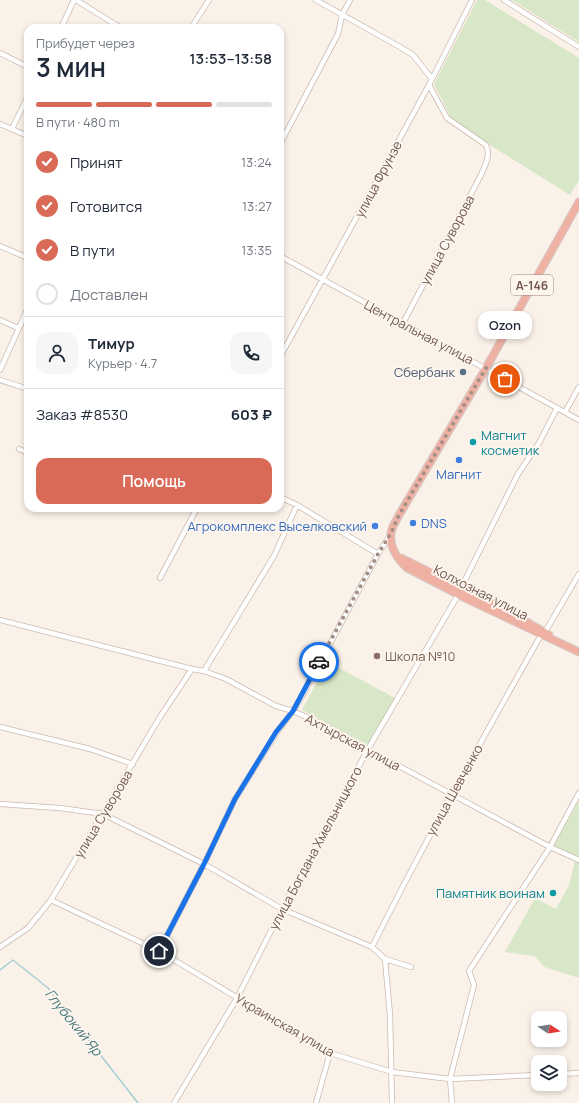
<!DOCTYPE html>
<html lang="ru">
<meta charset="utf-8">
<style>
:root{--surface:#fff;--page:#f6f6f7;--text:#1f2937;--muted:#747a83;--line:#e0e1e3;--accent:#d96a58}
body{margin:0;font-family:Manrope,sans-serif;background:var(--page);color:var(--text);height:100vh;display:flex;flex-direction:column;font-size:15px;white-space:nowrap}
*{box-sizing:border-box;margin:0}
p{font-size:13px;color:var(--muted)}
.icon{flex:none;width:22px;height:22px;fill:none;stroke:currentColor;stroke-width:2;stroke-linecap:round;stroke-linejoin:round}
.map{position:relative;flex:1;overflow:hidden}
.details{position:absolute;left:24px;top:24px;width:260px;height:488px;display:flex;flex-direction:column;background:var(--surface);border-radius:12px;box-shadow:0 2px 6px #0003}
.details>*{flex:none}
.needle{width:26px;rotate:102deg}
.fabs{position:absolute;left:531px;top:1011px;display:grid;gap:8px}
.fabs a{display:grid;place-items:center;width:36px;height:36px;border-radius:8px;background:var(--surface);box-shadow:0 2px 6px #0003;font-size:20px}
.pin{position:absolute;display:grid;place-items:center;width:34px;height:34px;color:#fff;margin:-17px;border:2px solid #fff;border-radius:50%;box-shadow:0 1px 4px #0007}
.courier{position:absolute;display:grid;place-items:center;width:40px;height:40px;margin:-20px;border:3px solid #1a73e8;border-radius:50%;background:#fff;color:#222;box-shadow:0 1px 5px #0007}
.bubble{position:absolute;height:28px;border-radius:12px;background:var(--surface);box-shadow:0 2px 6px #0003;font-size:13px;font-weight:600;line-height:28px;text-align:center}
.headline em{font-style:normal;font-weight:600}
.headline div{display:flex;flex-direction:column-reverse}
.headline{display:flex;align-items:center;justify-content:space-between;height:68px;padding:0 12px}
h1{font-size:26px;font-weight:600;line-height:30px}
.bar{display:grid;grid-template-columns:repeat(4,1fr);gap:6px 4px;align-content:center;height:48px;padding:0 12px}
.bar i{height:5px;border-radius:3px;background:var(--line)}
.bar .on{background:var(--accent)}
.bar p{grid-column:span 4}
.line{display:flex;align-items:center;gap:10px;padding:0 12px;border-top:1px solid var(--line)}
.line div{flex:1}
.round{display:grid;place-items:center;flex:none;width:42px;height:42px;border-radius:12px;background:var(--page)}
ol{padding:0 12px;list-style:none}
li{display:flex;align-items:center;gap:12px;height:44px}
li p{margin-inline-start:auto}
li .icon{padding:4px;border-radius:50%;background:var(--accent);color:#fff;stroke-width:4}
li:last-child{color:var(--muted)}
li i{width:22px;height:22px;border:2px solid var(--line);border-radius:50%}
.button{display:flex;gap:8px;margin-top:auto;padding:8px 12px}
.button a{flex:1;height:46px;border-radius:12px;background:var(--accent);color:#fff;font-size:16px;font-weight:600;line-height:46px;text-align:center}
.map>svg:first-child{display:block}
</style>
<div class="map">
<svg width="579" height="1103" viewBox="0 0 579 1103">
<rect width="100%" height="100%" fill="#faf1e8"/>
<path fill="#d7e7c7" d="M477,0H485L579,58V180L570,195L453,122L434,84Z
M512,0H579V42Z
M328,662L395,698L368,745L302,710Z
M579,800V858L554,846Z
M575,861L579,863V978L545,967L534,956L505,952L535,898L556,909L569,885Z"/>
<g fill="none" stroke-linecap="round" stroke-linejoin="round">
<path stroke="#a5d0d3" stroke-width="1.5" d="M0,970L13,960L48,988L138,1103"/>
<g stroke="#ccb9af" stroke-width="6">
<path id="minor" d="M76,0L121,28
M316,0L400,47L413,55L432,79
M504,0L579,47
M61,28L74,0
M191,28L209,0
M0,53L28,67
M0,124L28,136
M12,129L28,96
M280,144L338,34L342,15L350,0
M0,246L28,258
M280,256L579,420
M0,320L18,328
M403,323L481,175C485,165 491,156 486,145L447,118L429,85
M280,357L429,85L472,0
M0,370L28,308
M0,380L28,389
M565,412L579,387
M19,449L28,453
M280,497L297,505L378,554
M160,578L197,508
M461,588L518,474L539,443L557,408
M0,620L192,669L204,671L226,679L276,706L293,711L315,721L550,847L579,860
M545,632L579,574
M204,671L274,556L297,505
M0,727L90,749L133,764
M0,804L60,808L103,814L204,864L282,909L372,947L385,959L411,967
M51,900L159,951L330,1053L392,1072L450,1079L538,1075
M0,947L28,928L51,900L160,717L192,669
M372,947C425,841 483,738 541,635
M159,951L204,864L235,799L277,732L293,711L302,696L378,554L390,535
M385,959L390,1015L392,1103
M560,1074L579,1073
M174,1103L237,998L282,909L368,749L458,595
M316,1103L330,1053
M452,1103L450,1079L474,985L469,971L550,847L579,793"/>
</g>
<g stroke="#d5cdca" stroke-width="9">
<path id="highway" d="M579,202L486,368L399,515C396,521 392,527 391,533C389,547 398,560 407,568L465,598L579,652
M401,558L511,613L549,635"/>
</g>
<use href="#minor" stroke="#fff" stroke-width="4.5"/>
<use href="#highway" stroke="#efb1a4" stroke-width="7"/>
</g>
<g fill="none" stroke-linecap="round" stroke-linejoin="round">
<path stroke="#a28e84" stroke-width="4" stroke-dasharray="0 7.2" d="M319,662L378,554L391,533L399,515L486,368L505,379"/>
<path stroke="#1a73e8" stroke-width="5" d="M159,951L204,864L235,799L276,732L293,711L319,662"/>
</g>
<circle fill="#5c6f8a" stroke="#fdf6ee" stroke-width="1.5" cx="463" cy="372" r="4"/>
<g fill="#0f9aa8" stroke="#fdf6ee" stroke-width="1.5">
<circle cx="473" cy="442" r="4"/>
<circle cx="553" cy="893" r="4"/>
</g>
<g fill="#3f7fe0" stroke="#fdf6ee" stroke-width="1.5">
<circle cx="459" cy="460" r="4"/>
<circle cx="413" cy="523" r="4"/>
<circle cx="375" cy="526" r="4"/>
</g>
<circle fill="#8d6e63" stroke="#fdf6ee" stroke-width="1.5" cx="377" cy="656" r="4"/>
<g text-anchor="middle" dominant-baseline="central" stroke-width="4" stroke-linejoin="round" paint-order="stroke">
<rect fill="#fdf6ee" stroke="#9c877e" stroke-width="1" x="511" y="275" width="42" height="20" rx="3"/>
<g font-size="12" font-weight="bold" fill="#72584e">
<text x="532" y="285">А-146</text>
</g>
<g font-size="13" fill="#72584e" stroke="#fdf6ee">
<text transform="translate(378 179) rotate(-62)">улица Фрунзе</text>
<text transform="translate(447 240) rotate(-62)">улица Суворова</text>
<text transform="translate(419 332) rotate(28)">Центральная улица</text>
<text transform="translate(481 592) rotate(27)">Колхозная улица</text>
<text transform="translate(353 742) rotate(28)">Ахтырская улица</text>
<text transform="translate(454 790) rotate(-61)">улица Шевченко</text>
<text transform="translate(103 814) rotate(-59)">улица Суворова</text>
<text transform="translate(315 848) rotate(-62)">улица Богдана Хмельницкого</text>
<text transform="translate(285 1025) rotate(30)">Украинская улица</text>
</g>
<g font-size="13" fill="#4e5e75" stroke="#fdf6ee" text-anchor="end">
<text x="455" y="372">Сбербанк</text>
</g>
<g font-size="13" fill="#0d838f" stroke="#fdf6ee" text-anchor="start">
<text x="481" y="435">Магнит<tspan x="481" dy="15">косметик</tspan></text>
<text x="545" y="893" text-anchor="end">Памятник воинам</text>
</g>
<g font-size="13" fill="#366cbe" stroke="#fdf6ee">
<text x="459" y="474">Магнит</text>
<text x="421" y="523" text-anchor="start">DNS</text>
<text x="367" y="526" text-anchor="end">Агрокомплекс Выселковский</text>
</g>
<g font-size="13" fill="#785e54" stroke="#fdf6ee" text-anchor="start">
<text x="385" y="656">Школа №10</text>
</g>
<g font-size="14" font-style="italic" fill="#47787c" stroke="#fdf6ee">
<text transform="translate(74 1022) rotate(51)">Глубокий Яр</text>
</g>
</g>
</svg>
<div class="fabs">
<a><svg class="needle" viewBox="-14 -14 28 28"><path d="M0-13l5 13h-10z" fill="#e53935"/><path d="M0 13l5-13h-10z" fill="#747a83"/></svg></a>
<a><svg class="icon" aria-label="layers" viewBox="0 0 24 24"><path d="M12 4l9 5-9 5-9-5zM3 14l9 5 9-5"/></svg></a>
</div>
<div class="pin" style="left:505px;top:379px;background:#ea580c"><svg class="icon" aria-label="bag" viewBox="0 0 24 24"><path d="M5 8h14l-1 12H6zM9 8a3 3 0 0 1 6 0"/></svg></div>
<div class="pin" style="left:159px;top:951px;background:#1f2937"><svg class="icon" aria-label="home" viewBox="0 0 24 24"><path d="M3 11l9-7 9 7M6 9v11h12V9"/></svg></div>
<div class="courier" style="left:319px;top:662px"><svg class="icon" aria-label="car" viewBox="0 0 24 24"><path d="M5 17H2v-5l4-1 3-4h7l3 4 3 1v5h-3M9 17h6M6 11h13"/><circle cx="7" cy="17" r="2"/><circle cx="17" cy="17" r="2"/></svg></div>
<div class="bubble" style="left:478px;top:311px;width:54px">Ozon</div>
<section class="details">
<div class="headline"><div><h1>3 мин</h1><p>Прибудет через</p></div><em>13:53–13:58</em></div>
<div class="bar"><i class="on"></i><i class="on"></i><i class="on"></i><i></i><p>В пути · 480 m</p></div>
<ol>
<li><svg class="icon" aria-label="check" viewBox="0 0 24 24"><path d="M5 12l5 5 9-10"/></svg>Принят<p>13:24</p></li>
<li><svg class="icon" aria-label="check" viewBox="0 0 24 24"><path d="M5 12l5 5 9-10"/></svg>Готовится<p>13:27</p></li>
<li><svg class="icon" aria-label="check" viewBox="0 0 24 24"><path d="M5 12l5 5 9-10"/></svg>В пути<p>13:35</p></li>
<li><i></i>Доставлен</li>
</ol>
<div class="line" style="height:72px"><a class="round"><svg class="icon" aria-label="person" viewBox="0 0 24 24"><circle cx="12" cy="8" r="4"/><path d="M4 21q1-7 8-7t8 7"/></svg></a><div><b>Тимур</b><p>Курьер · 4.7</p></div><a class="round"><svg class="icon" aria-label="phone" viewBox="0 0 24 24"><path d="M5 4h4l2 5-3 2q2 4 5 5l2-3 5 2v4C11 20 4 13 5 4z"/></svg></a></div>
<div class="line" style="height:52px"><div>Заказ #8530</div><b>603 ₽</b></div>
<div class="button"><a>Помощь</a></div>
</section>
</div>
